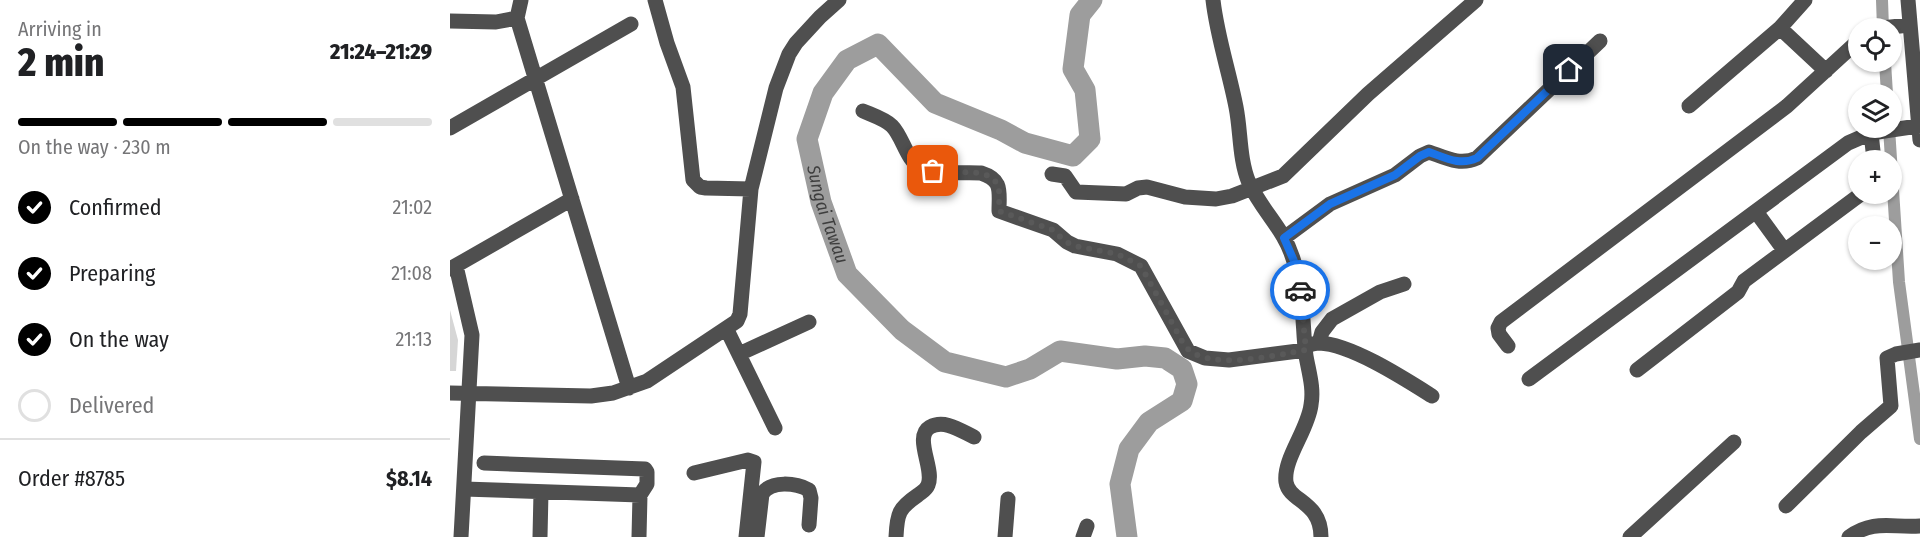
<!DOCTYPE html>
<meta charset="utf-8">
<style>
:root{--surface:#fff;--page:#f6f6f6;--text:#202124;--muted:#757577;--line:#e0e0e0;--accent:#000}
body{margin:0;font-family:"Fira Sans Condensed",sans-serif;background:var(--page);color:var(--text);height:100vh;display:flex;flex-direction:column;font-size:22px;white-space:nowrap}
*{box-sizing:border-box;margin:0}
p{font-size:20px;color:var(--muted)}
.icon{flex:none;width:33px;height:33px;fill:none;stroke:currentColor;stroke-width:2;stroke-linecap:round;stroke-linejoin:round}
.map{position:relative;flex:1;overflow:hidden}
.sheet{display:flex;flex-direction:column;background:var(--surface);width:450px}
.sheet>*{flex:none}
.controls{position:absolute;left:1398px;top:18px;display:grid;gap:12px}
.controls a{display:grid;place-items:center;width:54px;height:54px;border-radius:50%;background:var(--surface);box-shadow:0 2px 4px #0004;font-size:30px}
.pin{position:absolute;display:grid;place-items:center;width:51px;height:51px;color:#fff;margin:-26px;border-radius:12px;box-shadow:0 3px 9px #0006}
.courier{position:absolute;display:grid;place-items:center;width:60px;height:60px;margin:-30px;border:4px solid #1a73e8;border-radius:50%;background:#fff;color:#222;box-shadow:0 2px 8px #0007}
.headline em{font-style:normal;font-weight:800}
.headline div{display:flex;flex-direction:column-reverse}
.headline{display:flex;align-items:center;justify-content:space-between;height:102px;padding:0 18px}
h1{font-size:39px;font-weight:800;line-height:45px}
.bar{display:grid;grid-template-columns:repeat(4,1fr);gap:9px 6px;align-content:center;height:72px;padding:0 18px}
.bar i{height:8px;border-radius:4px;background:var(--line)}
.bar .active{background:var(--accent)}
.bar p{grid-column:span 4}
.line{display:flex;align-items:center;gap:15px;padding:0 18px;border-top:2px solid var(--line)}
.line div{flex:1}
ol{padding:0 18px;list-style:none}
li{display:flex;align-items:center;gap:18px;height:66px}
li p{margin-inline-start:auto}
li .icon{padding:6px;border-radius:50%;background:var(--accent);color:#fff;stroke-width:4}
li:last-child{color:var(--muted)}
li i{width:33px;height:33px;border:3px solid var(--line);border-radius:50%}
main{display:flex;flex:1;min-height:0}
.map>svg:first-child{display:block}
</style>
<main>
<section class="sheet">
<div class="headline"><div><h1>2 min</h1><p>Arriving in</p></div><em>21:24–21:29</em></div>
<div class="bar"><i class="active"></i><i class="active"></i><i class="active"></i><i></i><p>On the way · 230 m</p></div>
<ol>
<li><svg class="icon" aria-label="check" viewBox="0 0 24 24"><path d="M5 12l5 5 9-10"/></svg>Confirmed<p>21:02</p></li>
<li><svg class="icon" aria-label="check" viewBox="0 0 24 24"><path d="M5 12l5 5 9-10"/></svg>Preparing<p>21:08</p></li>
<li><svg class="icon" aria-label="check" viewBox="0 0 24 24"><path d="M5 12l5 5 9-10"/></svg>On the way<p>21:13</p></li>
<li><i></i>Delivered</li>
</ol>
<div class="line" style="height:78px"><div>Order #8785</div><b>$8.14</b></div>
</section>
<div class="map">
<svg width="1470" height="537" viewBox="0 0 1470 537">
<rect width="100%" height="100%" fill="#fff"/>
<path fill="#d6d6d6" d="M0,310L8,340L6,371H0Z"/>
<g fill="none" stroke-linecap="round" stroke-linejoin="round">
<path stroke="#9d9d9d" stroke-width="12" d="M1432,0L1433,28
M1435,62L1437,94
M1439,128L1449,282L1470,439"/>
<path stroke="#9d9d9d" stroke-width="21" id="s1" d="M642,0L630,15L623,69L635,90L640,139L623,156L575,143L551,130L485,103L428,44L397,60L373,93L357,139L371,202L397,274L452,330L495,362L556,377L580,369L610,351L667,359L695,356L715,358L732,369L737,384L732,401L699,422L679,449L670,484L677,537"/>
<path stroke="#4f4f4f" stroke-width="15" d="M71,0L67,18L179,388
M205,0L217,43L233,87L243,180L250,187L256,188L301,189
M763,0C767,36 779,71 786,107C791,132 789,159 799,183C808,202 822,218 833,236C843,253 848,273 850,293C854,314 853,335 856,356C859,373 864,388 861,405C858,430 833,459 836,482C839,502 871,501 871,537
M1458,0L1470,140
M0,21L46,22L67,18
M1330,28L1376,71
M1432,28L1459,25
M1239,106L1330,28L1355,0
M413,111C422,115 435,119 442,126C453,137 456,160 471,168C485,175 515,172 531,173C553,180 549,191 549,211L603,230L617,242L625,246L667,254L691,266L738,351L755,358L779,360L856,350
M0,128L181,24
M1421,133L1424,160
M602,174L615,176L626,192L676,194L688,188L697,187L735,197L766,199L782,196L833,176L918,94L1026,0
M1307,213L1334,250
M834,238L880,204L945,175L970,156L979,152C996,158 1010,166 1027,158L1150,41
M6,266L22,335L11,537
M0,269L122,199
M277,330L325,428
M869,343L872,332L882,319L930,292L954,284
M855,346C859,345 865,343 869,343C901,344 955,379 982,396
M1058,346L1049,334L1048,328L1051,322L1337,106L1408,41
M289,354L359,322
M1187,370L1288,292L1294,281L1411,194
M1079,379L1398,143L1421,133L1468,126
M0,393L141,396L163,393L197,381L287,321L290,314L301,189L326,88L339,54L346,43L370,17L389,0
M34,463L195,469L197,472V484L190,495L189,537
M244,473L298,460L304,462L296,537
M14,489L190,495
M1336,506L1411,432L1441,406L1437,358L1446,354L1470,350
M90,537L91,492
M307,537L312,494C321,480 346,483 359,490L361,498L359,525
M446,537C447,513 449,508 468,495C473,491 476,490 478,485C485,469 463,437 480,427C495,419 511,431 524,437
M555,537L558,499
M633,537L637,526
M1180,537L1284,442
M1399,537C1424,519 1442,528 1470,526"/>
</g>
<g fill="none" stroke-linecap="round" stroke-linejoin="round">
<path stroke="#595959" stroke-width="6" stroke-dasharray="0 10.8" d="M483,171L531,173C553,180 549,191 549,211L603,230L616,242L625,246L667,254L691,266L734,345C756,373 825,355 856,350L850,290"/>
<path stroke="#1a73e8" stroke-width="8" d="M850,290L844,261L834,238L880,204L945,175L970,156L979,152C996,158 1010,166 1027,158L1119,70"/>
</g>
<g text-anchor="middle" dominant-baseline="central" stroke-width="4.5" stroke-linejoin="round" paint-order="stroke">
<g font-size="18" font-style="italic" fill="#3e3e3e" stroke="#fff">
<text stroke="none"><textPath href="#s1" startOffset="604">Sungai Tawau</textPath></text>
</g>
</g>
</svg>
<div class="controls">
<a><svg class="icon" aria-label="locate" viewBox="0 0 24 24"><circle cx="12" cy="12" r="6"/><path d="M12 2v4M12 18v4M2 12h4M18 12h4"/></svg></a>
<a><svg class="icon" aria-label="layers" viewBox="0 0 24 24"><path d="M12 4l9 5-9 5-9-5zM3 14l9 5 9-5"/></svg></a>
<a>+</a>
<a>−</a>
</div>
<div class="pin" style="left:483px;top:171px;background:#ea580c"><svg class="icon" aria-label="bag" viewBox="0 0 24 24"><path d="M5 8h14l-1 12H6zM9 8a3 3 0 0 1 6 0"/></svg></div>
<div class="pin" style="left:1119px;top:70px;background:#1f2937"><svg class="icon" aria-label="home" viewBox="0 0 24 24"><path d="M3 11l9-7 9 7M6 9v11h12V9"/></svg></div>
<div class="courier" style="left:850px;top:290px"><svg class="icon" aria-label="car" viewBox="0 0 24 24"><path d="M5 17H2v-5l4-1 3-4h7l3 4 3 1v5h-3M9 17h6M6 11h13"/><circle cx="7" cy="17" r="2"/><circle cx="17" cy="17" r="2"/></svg></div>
</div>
</main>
